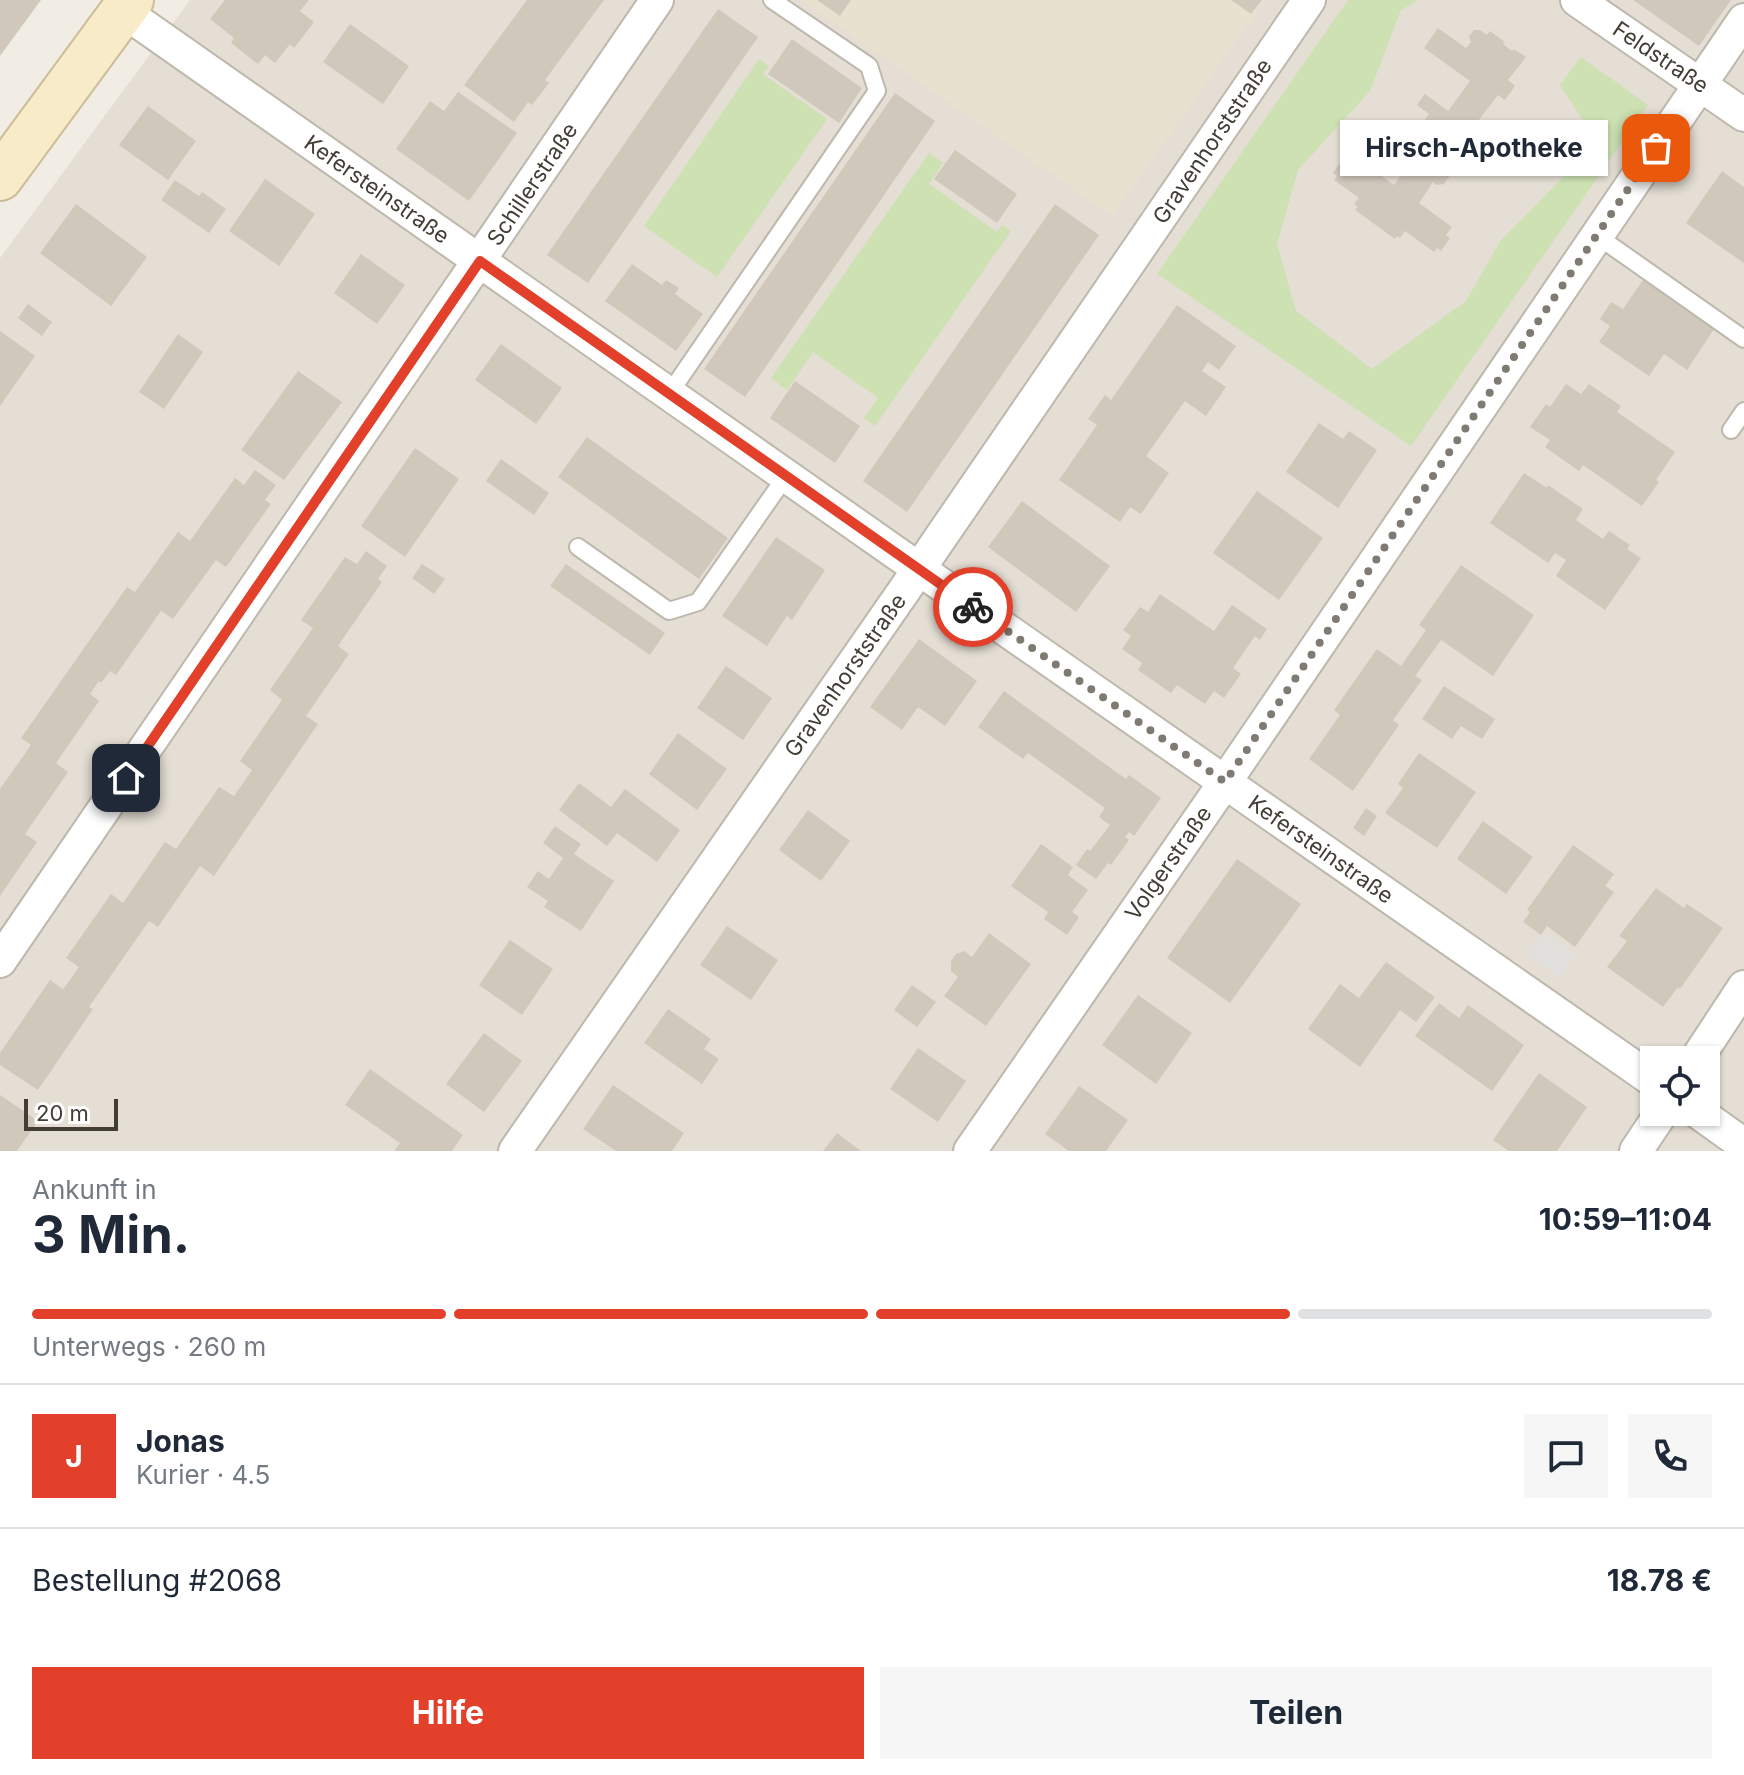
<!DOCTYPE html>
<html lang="de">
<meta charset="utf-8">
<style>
:root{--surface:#fff;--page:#f6f6f7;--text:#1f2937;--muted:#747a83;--line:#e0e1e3;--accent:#e2402a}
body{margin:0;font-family:Inter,sans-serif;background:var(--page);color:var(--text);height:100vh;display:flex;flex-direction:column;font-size:30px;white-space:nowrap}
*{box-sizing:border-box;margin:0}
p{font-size:26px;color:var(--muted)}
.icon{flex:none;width:44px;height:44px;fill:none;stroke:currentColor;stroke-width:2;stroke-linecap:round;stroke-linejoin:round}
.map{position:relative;height:1151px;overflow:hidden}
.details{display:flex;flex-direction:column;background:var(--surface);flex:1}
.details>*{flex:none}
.buttons{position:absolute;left:1640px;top:1046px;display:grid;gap:16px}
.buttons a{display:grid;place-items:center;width:80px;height:80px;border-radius:0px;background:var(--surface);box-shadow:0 2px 6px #0004;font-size:40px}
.scale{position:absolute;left:24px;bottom:20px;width:94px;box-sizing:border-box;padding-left:8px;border:4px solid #423d35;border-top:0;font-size:22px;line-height:28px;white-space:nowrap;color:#423d35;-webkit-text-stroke:6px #fff;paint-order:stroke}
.pin{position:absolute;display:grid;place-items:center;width:68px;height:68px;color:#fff;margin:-34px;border-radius:16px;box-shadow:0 4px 12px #0006}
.courier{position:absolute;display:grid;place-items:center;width:80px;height:80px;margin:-40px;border:6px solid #e2402a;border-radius:50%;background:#fff;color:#222;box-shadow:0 2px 10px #0007}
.bubble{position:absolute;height:56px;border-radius:0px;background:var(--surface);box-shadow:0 2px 6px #0004;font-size:26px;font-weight:700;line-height:56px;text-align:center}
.head em{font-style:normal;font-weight:700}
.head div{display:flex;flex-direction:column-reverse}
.head{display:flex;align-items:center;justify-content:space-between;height:136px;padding:0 32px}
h1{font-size:52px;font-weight:700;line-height:60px}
.bar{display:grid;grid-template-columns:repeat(4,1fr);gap:12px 8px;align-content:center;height:96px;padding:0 32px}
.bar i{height:10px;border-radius:6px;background:var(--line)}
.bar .on{background:var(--accent)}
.bar p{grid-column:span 4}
.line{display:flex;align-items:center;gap:20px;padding:0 32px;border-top:2px solid var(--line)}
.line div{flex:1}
.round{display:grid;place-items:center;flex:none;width:84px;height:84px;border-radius:0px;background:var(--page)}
.action{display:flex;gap:16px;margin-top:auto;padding:16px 32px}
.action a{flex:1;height:92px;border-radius:0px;background:var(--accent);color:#fff;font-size:32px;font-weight:700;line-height:92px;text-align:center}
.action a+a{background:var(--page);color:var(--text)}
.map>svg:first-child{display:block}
</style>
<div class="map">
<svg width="1744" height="1151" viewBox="0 0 1744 1151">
<rect width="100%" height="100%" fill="#f1ede5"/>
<path fill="#e4ded4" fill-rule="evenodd" d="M190,0H1744V1151H0V258ZM1654,1060H1706V1112H1654Z"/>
<path fill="#e8e1d0" d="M801,0H1265L1112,216Z"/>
<path fill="#cde1b2" d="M1348,0H1418L1401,10L1370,91L1298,170L1277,244L1296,311L1372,369L1466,301L1501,240L1574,166L1584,122L1560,85L1581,57L1648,105L1411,446L1157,274Z
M759,59L769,66L763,74L827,119L717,277L644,226Z
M929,153L943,163L929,184L997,232L1002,225L1011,231L875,426L864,418L878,398L813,352L787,390L771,378Z"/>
<path fill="#e2e0dd" d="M1544,932L1576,954L1560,977L1528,955Z"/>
<path fill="#d1c8bc" d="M0,0H41L0,56Z
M225,0H309L300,11L314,22L294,48L290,44L275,63L265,55L258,64L231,43L234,38L210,19Z
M527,0H604L545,80L549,83L532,105L528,102L514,122L464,85Z
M817,0H851L840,16Z
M1231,0H1262L1251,14Z
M1633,0H1731L1699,46Z
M718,9L758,37L588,283L547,255Z
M350,24L409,66L383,104L323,62Z
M1438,28L1466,48L1471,42L1469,36L1474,30H1480L1487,35L1490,31L1505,42L1503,44L1512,51L1514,49L1526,57L1508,80L1515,86L1505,100L1498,95L1475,125L1479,128L1480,135L1475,142L1468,143L1464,141L1444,168L1447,170L1449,177L1444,184L1436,185L1433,182L1419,203L1452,227L1446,235L1450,238L1441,251L1437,248L1434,252L1405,231L1400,238L1397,236L1395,239L1355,210L1358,207L1354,204L1359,198L1334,180L1337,176L1333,173L1342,160L1346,163L1352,155L1394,185L1409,164L1386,148L1395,136L1407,144L1429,114L1417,105L1425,94L1448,111L1470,81L1424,48Z
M792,39L862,88L839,123L768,74Z
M458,92L517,133L469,201L396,149L430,101L444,111Z
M895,93L935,121L745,397L704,369Z
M148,106L196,141L168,180L119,145Z
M955,150L1017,194L997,223L934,179Z
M1722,171L1744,187V263L1686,223Z
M265,179L315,214L279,266L229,231Z
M175,180L199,196L202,192L226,209L209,233L161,200Z
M76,204L147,257L111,306L40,253Z
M1055,204L1099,235L907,512L863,481Z
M361,254L405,285L377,324L334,293Z
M632,264L662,285L666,280L679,288L675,294L703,314L676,351L605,301Z
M1645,277L1716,326L1687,370L1664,354L1649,376L1599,342L1610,326L1600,319L1611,302L1623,309Z
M28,304L52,322L42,336L18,318Z
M1177,305L1236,346L1219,370L1208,362L1202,371L1226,387L1206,416L1185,401L1146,456L1169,473L1141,514L1130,507L1120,522L1059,480L1097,425L1088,419L1105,395L1111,400Z
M0,331L35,356L0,406Z
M178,334L203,352L164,409L139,392Z
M501,344L562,388L536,424L475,380Z
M298,371L342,402L284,480L241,450Z
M795,381L860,426L835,463L770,418Z
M1566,384L1581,394L1589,384L1621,406L1617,412L1675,452L1656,480L1659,482L1642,506L1583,465L1579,471L1545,447L1550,440L1530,427L1546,404L1550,407Z
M1319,423L1343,439L1349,431L1377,450L1338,508L1286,472Z
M587,437L728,538L699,579L558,477Z
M415,448L459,479L405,557L361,526Z
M501,459L549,493L534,515L486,481Z
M255,470L276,485L265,500L271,504L226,567L216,560L173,619L161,611L116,675L110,671L101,683L99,681L90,694L99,701L56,763L68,772L25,834L37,842L0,896V789L31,745L21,738L127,587L135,592L178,532L190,541L235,478L244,485Z
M1524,473L1547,488L1548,485L1583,509L1576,520L1603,539L1609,531L1630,545L1627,549L1641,558L1605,610L1556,576L1566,560L1555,553L1548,563L1490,523Z
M1257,491L1323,538L1279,600L1213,553Z
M1022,501L1110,566L1076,612L988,547Z
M776,537L825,570L792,620L787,616L767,646L722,616Z
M366,551L387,566L378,579L382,582L338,646L349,654L306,716L318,724L214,876L200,866L158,927L149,921L89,1007L93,1009L38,1090L0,1065V1053L50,980L63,989L70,980L79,967L66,958L111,894L123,903L165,842L176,849L219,787L234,796L252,770L240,761L282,700L270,690L313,628L301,620L345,557L357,564Z
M422,564L445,579L434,594L412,578Z
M566,564L665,633L650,655L550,586Z
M1461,565L1534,615L1493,676L1441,640L1415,676L1422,680L1393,720L1399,725L1353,791L1309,759L1340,715L1334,710L1377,649L1401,666L1426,630L1419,625Z
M1160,594L1214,631L1232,605L1267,629L1260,640L1255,636L1233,668L1241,674L1224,698L1214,691L1205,704L1177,685L1171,693L1138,670L1142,663L1122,649L1131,636L1123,630L1140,607L1148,612Z
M919,639L977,681L945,726L918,707L902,730L870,707Z
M726,666L772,698L743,740L697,708Z
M1444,686L1495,719L1482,739L1461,726L1452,739L1422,719Z
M1004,691L1126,779L1129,775L1161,798L1134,836L1129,832L1125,837L1129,840L1111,865L1108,863L1096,879L1076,865L1087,849L1090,851L1110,825L1099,817L1105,808L1028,753L1023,759L978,727Z
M678,733L727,769L697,810L649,774Z
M1419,753L1476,792L1437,848L1385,813L1403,788L1398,784Z
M579,783L611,807L625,789L680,830L657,862L617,833L607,846L559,810Z
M1366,808L1377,816L1364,836L1353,828Z
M808,810L850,841L821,881L779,850Z
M1483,821L1533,857L1506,894L1457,859Z
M555,826L581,844L574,854L614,881L581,931L544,907L548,901L527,887L538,871L549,879L563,858L543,843Z
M1041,844L1073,867L1068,875L1088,890L1072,912L1079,917L1067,935L1044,919L1048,912L1011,886Z
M1573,845L1614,874L1605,886L1614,892L1575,947L1547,926L1541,935L1523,922L1530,912L1527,910Z
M1237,859L1301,904L1230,1003L1167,958Z
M1656,888L1684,908L1687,904L1723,928L1680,989L1678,987L1663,1007L1607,967L1627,941L1619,936Z
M727,926L778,960L751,1000L700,965Z
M989,933L1031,964L986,1026L944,996L958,977L951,971V961L956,954L964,951L972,957Z
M510,940L553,969L522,1015L479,985Z
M1386,962L1435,997L1416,1022L1400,1010L1360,1067L1308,1029L1340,984L1359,998Z
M912,985L936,1002L917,1027L894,1010Z
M1138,995L1192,1033L1156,1084L1102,1045Z
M1439,1003L1459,1018L1468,1005L1524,1045L1492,1091L1415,1036Z
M668,1009L711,1039L704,1049L719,1059L702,1084L644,1043Z
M484,1033L522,1061L484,1112L446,1084Z
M918,1048L966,1081L938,1122L890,1089Z
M370,1069L463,1135L452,1151H394L400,1143L345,1105Z
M1539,1073L1587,1107L1557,1151H1509L1493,1140Z
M613,1085L684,1133L672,1151H616L583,1129Z
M1079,1086L1128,1120L1106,1151H1069L1045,1134Z
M0,1095L38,1121L17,1151H0Z
M837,1133L861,1151H823Z"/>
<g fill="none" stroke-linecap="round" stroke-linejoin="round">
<g stroke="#beb7ac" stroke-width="20">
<path id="lane" d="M1596,235L1744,339
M669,394L877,91L869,66L772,0
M1731,430L1744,411
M578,547L669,611L698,602L786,476"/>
</g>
<g stroke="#beb7ac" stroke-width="36">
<path id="street" d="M1577,0L1744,115
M123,11L919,569L1654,1081
M0,961L657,0
M1696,1060L1744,987
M1698,1112L1744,1145
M515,1151L919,569L1309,0
M970,1151L1225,782L1744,20
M1636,1151L1662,1112"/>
</g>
<g stroke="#ccbd99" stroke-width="48">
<path id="secondary" d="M0,178L131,0"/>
</g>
<use href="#lane" stroke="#fff" stroke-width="16"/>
<use href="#street" stroke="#fff" stroke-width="32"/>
<use href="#secondary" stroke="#f8ebc8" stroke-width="44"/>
</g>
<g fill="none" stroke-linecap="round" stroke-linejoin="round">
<path stroke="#7f7b73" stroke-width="8" stroke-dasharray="0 14.4" d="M973,607L1225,782L1656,148"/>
<path stroke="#e2402a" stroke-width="10" d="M126,778L480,261L973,607"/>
</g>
<g text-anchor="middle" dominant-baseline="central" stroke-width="6" stroke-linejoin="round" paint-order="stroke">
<g font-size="22" fill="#423d35" stroke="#fff">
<text transform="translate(1661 57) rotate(34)">Feldstraße</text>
<text transform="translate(1212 141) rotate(-56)">Gravenhorststraße</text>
<text transform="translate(532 184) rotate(-56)">Schillerstraße</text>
<text transform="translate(377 189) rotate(35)">Kefersteinstraße</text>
<text transform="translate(845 675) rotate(-55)">Gravenhorststraße</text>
<text transform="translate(1321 849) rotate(35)">Kefersteinstraße</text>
<text transform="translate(1168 863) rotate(-55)">Volgerstraße</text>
</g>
</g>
</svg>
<div class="buttons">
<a><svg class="icon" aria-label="locate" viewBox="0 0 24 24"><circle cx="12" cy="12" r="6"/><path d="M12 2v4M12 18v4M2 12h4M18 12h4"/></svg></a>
</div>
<div class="scale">20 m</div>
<div class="pin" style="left:1656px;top:148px;background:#ea580c"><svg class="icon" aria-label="bag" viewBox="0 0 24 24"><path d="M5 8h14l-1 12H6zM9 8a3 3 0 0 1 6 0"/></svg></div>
<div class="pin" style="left:126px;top:778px;background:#1f2937"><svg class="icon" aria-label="home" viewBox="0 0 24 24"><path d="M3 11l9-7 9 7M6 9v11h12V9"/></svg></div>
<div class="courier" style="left:973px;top:607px"><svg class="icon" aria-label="bike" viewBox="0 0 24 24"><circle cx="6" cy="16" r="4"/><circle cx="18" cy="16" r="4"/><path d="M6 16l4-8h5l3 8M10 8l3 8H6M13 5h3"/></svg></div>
<div class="bubble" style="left:1340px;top:120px;width:268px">Hirsch-Apotheke</div>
</div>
<section class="details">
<div class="head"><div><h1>3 Min.</h1><p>Ankunft in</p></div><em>10:59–11:04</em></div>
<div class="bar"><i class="on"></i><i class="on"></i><i class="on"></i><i></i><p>Unterwegs · 260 m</p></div>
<div class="line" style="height:144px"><b class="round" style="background:var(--accent);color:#fff">J</b><div><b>Jonas</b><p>Kurier · 4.5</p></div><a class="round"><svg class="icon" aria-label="chat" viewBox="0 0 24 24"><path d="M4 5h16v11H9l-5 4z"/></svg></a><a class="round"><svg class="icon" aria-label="phone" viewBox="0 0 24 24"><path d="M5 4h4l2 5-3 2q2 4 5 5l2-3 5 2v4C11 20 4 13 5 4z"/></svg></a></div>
<div class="line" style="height:104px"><div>Bestellung #2068</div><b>18.78 €</b></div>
<div class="action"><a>Hilfe</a><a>Teilen</a></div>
</section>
